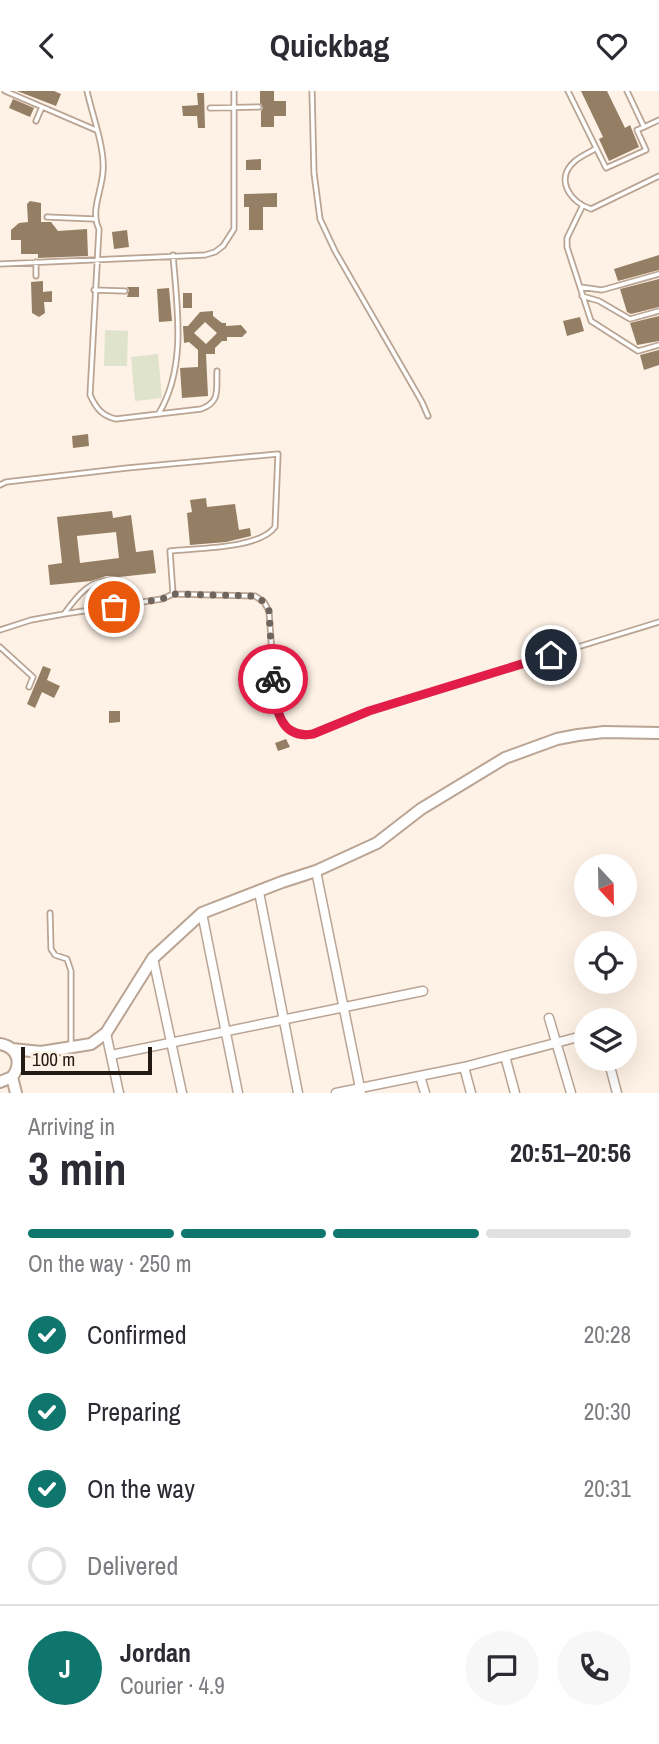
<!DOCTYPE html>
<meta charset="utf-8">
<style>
:root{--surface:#fff;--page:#f7f7f7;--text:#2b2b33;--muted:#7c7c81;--line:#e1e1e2;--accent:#0f766e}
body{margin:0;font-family:"Archivo Narrow",sans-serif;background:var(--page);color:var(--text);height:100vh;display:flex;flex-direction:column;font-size:26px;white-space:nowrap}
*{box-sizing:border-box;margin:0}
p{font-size:23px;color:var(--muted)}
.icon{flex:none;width:38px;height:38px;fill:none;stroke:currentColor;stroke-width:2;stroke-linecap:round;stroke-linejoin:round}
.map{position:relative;height:1002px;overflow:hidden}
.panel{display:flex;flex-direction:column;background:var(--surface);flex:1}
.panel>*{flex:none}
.needle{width:46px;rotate:158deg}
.tools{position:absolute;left:574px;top:763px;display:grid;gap:14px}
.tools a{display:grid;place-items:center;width:63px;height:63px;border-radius:50%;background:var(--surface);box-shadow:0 7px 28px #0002;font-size:35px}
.scale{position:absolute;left:21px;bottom:18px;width:131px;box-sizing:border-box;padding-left:7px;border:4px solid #221a13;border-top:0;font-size:19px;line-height:24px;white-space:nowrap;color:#221a13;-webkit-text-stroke:5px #fef1e5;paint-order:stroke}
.pin{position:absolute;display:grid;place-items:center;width:60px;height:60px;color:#fff;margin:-30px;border:4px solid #fff;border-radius:50%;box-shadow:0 2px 7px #0007}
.courier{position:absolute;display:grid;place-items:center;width:70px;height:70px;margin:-35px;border:5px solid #e11d48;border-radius:50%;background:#fff;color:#222;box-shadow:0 2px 9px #0007}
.headline em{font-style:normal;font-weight:800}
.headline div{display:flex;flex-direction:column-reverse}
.headline{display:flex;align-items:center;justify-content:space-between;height:119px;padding:0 28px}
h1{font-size:46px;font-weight:800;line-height:52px}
.bar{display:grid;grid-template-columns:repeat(4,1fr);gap:10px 7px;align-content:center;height:84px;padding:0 28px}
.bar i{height:9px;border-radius:5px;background:var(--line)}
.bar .current{background:var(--accent)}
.bar p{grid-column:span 4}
.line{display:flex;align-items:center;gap:18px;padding:0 28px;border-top:2px solid var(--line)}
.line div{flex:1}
.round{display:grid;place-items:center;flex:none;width:74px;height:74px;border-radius:37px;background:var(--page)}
ol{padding:0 28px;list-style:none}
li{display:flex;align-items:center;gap:21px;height:77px}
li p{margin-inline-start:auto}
li .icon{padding:7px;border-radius:50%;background:var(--accent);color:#fff;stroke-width:4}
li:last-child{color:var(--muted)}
li i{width:38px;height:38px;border:4px solid var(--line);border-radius:50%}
header{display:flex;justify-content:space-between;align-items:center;height:91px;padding:0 28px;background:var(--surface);font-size:32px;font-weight:800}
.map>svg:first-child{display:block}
</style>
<header><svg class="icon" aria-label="back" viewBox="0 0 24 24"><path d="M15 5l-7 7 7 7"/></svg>Quickbag<svg class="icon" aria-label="heart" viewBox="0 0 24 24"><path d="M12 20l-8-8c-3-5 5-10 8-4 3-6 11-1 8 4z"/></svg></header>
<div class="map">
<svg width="659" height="1002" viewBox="0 0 659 1002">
<rect width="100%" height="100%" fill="#fef1e5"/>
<path fill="#dfe3cb" d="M105,239L128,240L127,275H104Z
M158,263L162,307L135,310L131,266Z"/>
<path fill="#947f64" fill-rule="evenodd" d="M17,0H54L61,3L56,15Z
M260,0H274V10H286V25H274V36H261V20L263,17L260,12Z
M581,0H607L625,37L630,34L639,56L609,70L599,48L603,46Z
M197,2H204L205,37H198L197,25H183L182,15L198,14Z
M13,8L34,17L30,26L9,17Z
M261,68V79H246V69Z
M277,102V116H263V139H249V116H244V103Z
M30,110L41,112V131H51L58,140L87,138L88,165L38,167V163H21V149H11V139L19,132L28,131L27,113Z
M127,139L129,156L114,158L112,141Z
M659,164V179L618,190L614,178Z
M659,188V216L631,223L627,221L620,198Z
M43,190V201L52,200V211H44L45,222L39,226L32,222L31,191Z
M127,196H139V206H127L129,199Z
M169,197L172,230L159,231L157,198Z
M183,202H192V217H183Z
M213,220V225L222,232H226V235L241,234L247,241L242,246H227V250H222L215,257V263H206L208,305L182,307L180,277L198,276V259L189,251L184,252L183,235H188L200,221ZM205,231L217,242L206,253L194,242Z
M659,225V250L637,254L630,232Z
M580,226L584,240L567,245L563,230Z
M659,259V274L644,279L640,264Z
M88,343L89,355L73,357L72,345Z
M206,407L207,416L235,413L239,439L250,437L251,445L226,451L190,454L187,422L192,421L190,409Z
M112,420L113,427L131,424L136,461L153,459L156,482L119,486L106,485L91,490L50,494L48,474L62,472L57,426ZM116,441L119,467L80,472L77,445Z
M43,575L51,578L47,589L60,595L54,607L42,601L35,617L27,613Z
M109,620H120V631L109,632Z
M286,648L290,656L278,660L275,652Z"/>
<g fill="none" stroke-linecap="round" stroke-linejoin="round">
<g stroke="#baa493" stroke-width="7">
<path id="lane" d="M5,0L96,39
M87,0C92,23 105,57 103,80C102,100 90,120 99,138L90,304C96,317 102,325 116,328L201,318C221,311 216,298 217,280
M312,0L314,82L320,128L335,160L422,311L428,325
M568,0L606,77L646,59L637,39L644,36
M627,0L644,36L659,29
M210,17L259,16
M36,30L42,16
M595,58C588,62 581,65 575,70C554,88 570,111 591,118L659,85
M582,116L567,147V156L591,230L638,260L659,254
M47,126L94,128
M36,171V185
M0,173L205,164L215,161L223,155L234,138V0
M580,196L602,199L659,183
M94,199L125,200
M582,205L599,210L630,228L659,220
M159,322C187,275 177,216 173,164
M0,394L6,391L127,377L278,363L275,436C259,458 197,457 170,460L173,503
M64,523C77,505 91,486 115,490C129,493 134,498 138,512
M0,539L31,529L64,523L162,508L173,503L255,505L264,511L269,520L276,620L288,637L305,645L369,620L659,531
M0,556L33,586L29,596
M50,822L51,858L55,864L67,868L71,880V953"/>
</g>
<g stroke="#baa493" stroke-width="11">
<path id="street" d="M316,780L361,1002
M259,801L298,1002
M202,822L238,1002
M153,867L182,1002
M549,927L571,1002
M106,942L119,1002
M111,964L423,900
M505,965L515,1002
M608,968L617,1002
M464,976L471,1002
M420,985L425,1002
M336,1002L464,976L586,944"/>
</g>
<g stroke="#baa493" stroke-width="14">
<path id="secondary" d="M0,953C17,956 23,972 12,986L0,991
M12,958L41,961L91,953L106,942L153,867L202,822L282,791L316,780L377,752L421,718L505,667L557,648L578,644L604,641L659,642
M12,986L16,1002"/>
</g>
<use href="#lane" stroke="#fff" stroke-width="3.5"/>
<use href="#street" stroke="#fff" stroke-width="8"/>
<use href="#secondary" stroke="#fff" stroke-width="10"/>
</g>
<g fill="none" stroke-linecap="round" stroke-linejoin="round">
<path stroke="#6f655c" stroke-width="7" stroke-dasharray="0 12.6" d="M114,516L162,508L173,503L256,505L264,511L269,520L273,588"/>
<path stroke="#e11d48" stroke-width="9" d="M273,588C276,613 277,649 313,643L369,620L551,564"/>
</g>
</svg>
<div class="tools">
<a><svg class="needle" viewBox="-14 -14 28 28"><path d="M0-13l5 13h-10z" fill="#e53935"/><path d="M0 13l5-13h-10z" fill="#7c7c81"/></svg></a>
<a><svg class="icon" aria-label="locate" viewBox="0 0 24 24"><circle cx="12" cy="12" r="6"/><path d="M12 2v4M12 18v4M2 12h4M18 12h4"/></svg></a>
<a><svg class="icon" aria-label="layers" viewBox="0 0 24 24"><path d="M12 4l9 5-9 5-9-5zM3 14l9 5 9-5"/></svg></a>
</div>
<div class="scale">100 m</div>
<div class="pin" style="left:114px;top:516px;background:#ea580c"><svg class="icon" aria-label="bag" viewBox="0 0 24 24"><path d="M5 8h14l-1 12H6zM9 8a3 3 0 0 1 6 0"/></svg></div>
<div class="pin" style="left:551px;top:564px;background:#1f2937"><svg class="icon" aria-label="home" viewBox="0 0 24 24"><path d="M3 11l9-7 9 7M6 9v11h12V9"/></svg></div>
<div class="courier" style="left:273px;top:588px"><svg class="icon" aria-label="bike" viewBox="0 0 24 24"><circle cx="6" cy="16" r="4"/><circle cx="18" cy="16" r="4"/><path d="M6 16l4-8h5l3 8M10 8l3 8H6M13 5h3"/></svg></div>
</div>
<section class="panel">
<div class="headline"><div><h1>3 min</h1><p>Arriving in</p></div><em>20:51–20:56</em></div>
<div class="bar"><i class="current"></i><i class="current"></i><i class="current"></i><i></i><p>On the way · 250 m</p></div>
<ol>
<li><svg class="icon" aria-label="check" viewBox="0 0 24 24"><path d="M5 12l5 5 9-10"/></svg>Confirmed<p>20:28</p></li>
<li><svg class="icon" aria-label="check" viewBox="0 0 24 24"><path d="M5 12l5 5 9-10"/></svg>Preparing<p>20:30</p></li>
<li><svg class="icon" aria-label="check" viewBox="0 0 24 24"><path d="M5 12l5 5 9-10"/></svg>On the way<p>20:31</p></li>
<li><i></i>Delivered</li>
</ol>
<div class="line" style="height:126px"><b class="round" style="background:var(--accent);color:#fff">J</b><div><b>Jordan</b><p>Courier · 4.9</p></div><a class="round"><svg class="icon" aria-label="chat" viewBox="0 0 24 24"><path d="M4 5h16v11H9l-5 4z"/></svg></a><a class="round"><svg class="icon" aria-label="phone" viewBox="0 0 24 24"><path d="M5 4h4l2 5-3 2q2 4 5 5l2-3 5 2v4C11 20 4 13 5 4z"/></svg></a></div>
</section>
